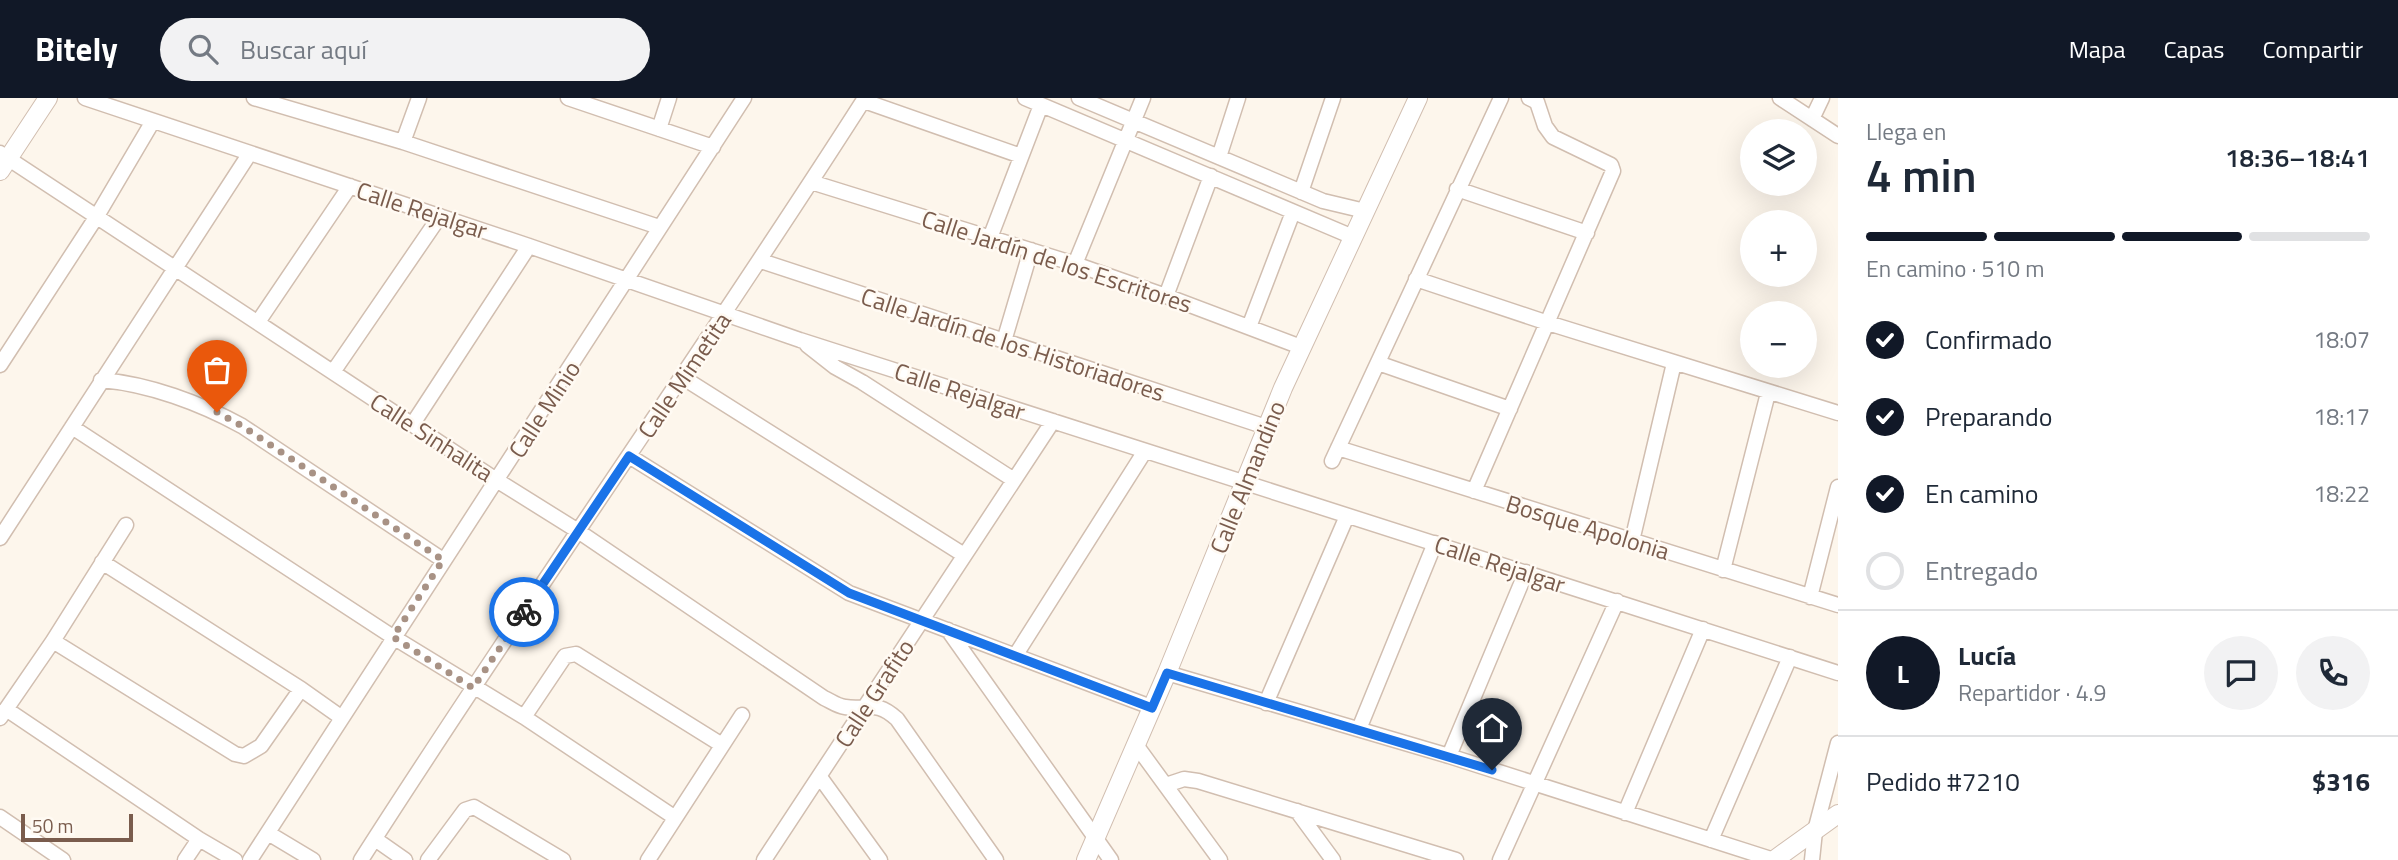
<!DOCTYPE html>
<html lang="es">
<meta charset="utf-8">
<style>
:root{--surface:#fff;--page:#f2f2f3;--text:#1f2937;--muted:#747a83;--line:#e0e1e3;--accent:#111827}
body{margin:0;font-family:"Titillium Web",sans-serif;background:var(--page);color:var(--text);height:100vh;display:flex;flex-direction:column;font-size:26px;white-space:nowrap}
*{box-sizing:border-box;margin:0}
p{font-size:23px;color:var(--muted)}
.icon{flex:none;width:38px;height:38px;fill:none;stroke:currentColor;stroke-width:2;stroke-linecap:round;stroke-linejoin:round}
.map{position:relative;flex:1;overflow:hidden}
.drawer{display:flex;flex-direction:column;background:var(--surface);width:560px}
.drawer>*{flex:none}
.fabs{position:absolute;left:1740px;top:21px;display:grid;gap:14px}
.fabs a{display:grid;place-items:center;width:77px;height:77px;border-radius:50%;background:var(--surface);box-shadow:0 7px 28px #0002;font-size:35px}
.scale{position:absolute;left:21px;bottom:18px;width:112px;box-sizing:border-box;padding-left:7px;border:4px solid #7a5c4d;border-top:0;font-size:19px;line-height:24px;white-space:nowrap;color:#7a5c4d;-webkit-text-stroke:5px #fffaf3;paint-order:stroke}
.pin{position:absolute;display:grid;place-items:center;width:60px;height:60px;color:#fff;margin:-72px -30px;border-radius:50% 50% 50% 0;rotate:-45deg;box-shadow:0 0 7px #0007}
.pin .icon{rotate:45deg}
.courier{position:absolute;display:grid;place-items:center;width:70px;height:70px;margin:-35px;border:5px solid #1a73e8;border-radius:50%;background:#fff;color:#222;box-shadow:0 2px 9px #0007}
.summary em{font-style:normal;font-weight:600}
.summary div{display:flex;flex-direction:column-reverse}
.summary{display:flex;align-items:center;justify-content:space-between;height:119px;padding:0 28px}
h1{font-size:46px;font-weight:600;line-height:52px}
.bar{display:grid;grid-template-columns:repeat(4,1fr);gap:10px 7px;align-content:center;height:84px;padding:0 28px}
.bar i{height:9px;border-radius:5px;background:var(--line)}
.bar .active{background:var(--accent)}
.bar p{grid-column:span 4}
.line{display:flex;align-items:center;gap:18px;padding:0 28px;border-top:2px solid var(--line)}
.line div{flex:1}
.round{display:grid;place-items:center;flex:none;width:74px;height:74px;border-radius:37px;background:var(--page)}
ol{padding:0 28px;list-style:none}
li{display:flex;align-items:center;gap:21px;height:77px}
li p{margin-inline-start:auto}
li .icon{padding:7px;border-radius:50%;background:var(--accent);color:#fff;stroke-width:4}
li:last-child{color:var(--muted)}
li i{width:38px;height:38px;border:4px solid var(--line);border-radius:50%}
header{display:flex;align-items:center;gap:42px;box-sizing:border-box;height:98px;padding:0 35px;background:var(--accent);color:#fff}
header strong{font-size:33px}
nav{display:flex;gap:38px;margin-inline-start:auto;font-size:24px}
.search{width:490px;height:63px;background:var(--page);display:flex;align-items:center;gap:18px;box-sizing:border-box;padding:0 24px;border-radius:38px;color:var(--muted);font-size:26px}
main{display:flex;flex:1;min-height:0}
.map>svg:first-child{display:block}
</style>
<header>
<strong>Bitely</strong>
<div class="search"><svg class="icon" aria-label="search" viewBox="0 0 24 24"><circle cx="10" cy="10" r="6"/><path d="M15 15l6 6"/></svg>Buscar aquí</div>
<nav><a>Mapa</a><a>Capas</a><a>Compartir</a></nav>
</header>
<main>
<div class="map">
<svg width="1838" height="762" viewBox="0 0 1838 762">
<rect width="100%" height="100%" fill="#fdf6ec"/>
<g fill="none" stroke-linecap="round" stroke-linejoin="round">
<g stroke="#d1beb0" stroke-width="17">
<path id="minor" d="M85,0L529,148L800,242L1838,575
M254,0L403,44L659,129
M568,0L713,49
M1025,0L1353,139
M1079,0L1323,103L1365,113
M1780,0L1838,38
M864,3L1021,58
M1812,21L1822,0
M659,31L669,0
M403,44L419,0
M0,55L498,383L578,433L824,600C831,603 837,608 845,609C869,613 875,601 897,621L996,762
M1219,59L1238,0
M811,84L1075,166L1166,198L1301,249
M1457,91L1587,135
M1301,94L1333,0
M990,140L1041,7
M761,163L1266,329
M1075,166L1143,0
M1416,181L1548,225L1838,315
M1166,198L1211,78
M258,224L350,88
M1249,229L1293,114
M1004,243L1031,152
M807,247L835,269L862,284L1014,382
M1378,265L1510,311
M0,267L97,118L153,23
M333,274L440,118
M682,279L964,457
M101,282C149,286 200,305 242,328L443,462
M412,327L529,148
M72,329L393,539L524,619L674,719
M1338,350L1838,507
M629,358L849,495L1151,609
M1332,363L1501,0
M1474,393L1613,73L1611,67L1553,39L1545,28L1537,4L1529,0
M0,440L250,55
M1632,443L1674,265
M102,464L301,591L342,620
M1723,472L1768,295
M1810,499L1838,389
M948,532L1111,762
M53,543L235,656L244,658L261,648L301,591
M1015,558L1145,353
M1167,575L1449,658L1774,762
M1266,605L1347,418
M6,611L199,741L235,762
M524,619L565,558L576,556L722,647
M0,620L53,543L126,427
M1359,631L1435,445
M1136,647L1220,762
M1449,658L1526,474
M820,679L880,762
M1166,687L1184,681L1198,683L1456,762
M1297,713L1333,762
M1625,715L1703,531
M0,719L63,762
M268,735L313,762
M375,741L405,762
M1711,742L1790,559
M185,762L199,741
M250,762L744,0
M361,762C525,505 701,257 865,0
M428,762L465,712L474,709L563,762
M648,762L742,617
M764,762L1053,323
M1500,762L1617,503
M1812,762L1815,733L1838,645"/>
</g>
<g stroke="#d1beb0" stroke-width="20">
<path id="tertiary" d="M0,73L48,0
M1086,762L1167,575L1283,290L1418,0
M1774,762L1838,716"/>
</g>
<use href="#minor" stroke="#fff" stroke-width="14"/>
<use href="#tertiary" stroke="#fff" stroke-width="18"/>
</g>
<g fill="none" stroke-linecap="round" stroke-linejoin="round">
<path stroke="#a89285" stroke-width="7" stroke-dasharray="0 12.6" d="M217,314L242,328L443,462L393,539L473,590L524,514"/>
<path stroke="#1a73e8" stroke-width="9" d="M524,514L629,358L849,495L1152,610L1167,575L1492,672"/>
</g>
<g text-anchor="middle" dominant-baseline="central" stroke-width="5" stroke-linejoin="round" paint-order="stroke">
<g font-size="24" fill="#7a5c4d" stroke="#fffaf3">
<text transform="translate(422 112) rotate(18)">Calle Rejalgar</text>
<text transform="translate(1057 163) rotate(18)">Calle Jardín de los Escritores</text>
<text transform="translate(1013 246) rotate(18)">Calle Jardín de los Historiadores</text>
<text transform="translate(684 277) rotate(-56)">Calle Mimetita</text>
<text transform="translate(960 293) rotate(18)">Calle Rejalgar</text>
<text transform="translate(544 311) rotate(-57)">Calle Minio</text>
<text transform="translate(432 339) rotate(33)">Calle Sinhalita</text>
<text transform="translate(1247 379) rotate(-68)">Calle Almandino</text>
<text transform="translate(1588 429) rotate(17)">Bosque Apolonia</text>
<text transform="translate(1500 466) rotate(18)">Calle Rejalgar</text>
<text transform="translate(874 595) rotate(-57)">Calle Grafito</text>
</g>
</g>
</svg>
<div class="fabs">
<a><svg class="icon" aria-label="layers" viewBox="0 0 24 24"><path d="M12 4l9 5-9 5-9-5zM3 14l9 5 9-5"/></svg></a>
<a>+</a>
<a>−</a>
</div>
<div class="scale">50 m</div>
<div class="pin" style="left:217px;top:314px;background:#ea580c"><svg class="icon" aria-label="bag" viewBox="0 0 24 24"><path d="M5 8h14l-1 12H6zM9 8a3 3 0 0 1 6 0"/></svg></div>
<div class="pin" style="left:1492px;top:672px;background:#1f2937"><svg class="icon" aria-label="home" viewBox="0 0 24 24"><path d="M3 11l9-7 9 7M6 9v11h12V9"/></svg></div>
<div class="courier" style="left:524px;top:514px"><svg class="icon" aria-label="bike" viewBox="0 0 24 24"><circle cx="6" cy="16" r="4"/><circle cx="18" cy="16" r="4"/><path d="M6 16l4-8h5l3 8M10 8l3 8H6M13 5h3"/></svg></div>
</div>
<section class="drawer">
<div class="summary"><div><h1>4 min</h1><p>Llega en</p></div><em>18:36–18:41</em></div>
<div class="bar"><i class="active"></i><i class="active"></i><i class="active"></i><i></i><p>En camino · 510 m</p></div>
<ol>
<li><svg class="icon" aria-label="check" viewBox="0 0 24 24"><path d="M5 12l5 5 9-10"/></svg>Confirmado<p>18:07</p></li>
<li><svg class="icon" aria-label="check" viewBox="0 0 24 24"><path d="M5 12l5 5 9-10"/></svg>Preparando<p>18:17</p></li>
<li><svg class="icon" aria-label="check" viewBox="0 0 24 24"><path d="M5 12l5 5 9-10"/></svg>En camino<p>18:22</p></li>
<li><i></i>Entregado</li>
</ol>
<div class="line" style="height:126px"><b class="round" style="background:var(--accent);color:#fff">L</b><div><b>Lucía</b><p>Repartidor · 4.9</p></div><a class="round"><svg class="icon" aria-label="chat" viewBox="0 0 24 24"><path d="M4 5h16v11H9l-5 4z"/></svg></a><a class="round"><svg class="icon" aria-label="phone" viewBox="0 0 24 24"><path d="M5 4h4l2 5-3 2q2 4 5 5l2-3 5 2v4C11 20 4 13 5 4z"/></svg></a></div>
<div class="line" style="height:91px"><div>Pedido #7210</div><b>$316</b></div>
</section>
</main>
